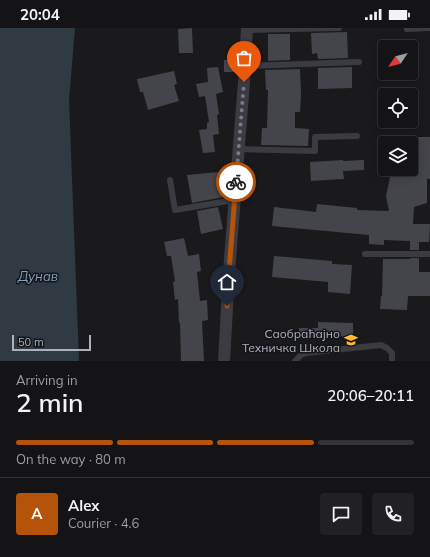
<!DOCTYPE html>
<meta charset="utf-8">
<style>
:root{--surface:#141416;--page:#212123;--text:#f1f3f6;--muted:#9d9ea1;--line:#333335;--accent:#b45309}
body{margin:0;font-family:Mulish,sans-serif;background:var(--page);color:var(--text);height:100vh;display:flex;flex-direction:column;font-size:15px;white-space:nowrap}
*{box-sizing:border-box;margin:0}
p{font-size:13px;color:var(--muted)}
.icon{flex:none;width:22px;height:22px;fill:none;stroke:currentColor;stroke-width:2;stroke-linecap:round;stroke-linejoin:round}
.map{position:relative;height:333px;overflow:hidden}
.panel{display:flex;flex-direction:column;background:var(--surface);flex:1}
.panel>*{flex:none}
.needle{width:26px;rotate:235deg}
.controls{position:absolute;left:378px;top:12px;display:grid;gap:8px}
.controls a{display:grid;place-items:center;width:40px;height:40px;border-radius:4px;background:var(--surface);box-shadow:0 2px 10px #0003,0 0 0 1px var(--line);font-size:20px}
.scale{position:absolute;left:12px;bottom:10px;width:79px;box-sizing:border-box;padding-left:4px;border:2px solid #acb1bd;border-top:0;font-size:11px;line-height:14px;white-space:nowrap;color:#acb1bd;-webkit-text-stroke:3px #151518;paint-order:stroke}
.pin{position:absolute;display:grid;place-items:center;width:34px;height:34px;color:#fff;margin:-41px -17px;border-radius:50% 50% 50% 0;rotate:-45deg;box-shadow:0 0 4px #0007}
.pin .icon{rotate:45deg}
.courier{position:absolute;display:grid;place-items:center;width:40px;height:40px;margin:-20px;border:3px solid #b45309;border-radius:50%;background:#fff;color:#222;box-shadow:0 1px 5px #0007}
.head em{font-style:normal;font-weight:600}
.head div{display:flex;flex-direction:column-reverse}
.head{display:flex;align-items:center;justify-content:space-between;height:68px;padding:0 16px}
h1{font-size:26px;font-weight:600;line-height:30px}
.bar{display:grid;grid-template-columns:repeat(4,1fr);gap:6px 4px;align-content:center;height:48px;padding:0 16px}
.bar i{height:5px;border-radius:3px;background:var(--line)}
.bar .current{background:var(--accent)}
.bar p{grid-column:span 4}
.line{display:flex;align-items:center;gap:10px;padding:0 16px;border-top:1px solid var(--line)}
.line div{flex:1}
.round{display:grid;place-items:center;flex:none;width:42px;height:42px;border-radius:4px;background:var(--page)}
.status{display:flex;justify-content:space-between;align-items:center;height:28px;padding:0 20px;background:var(--surface);direction:ltr}
.status svg{height:11px;fill:currentColor}
.map>svg:first-child{display:block}
</style>
<div class="status"><b>20:04</b><svg viewBox="0 0 49 12"><path d="M0 12V9h3v3zM5 12V6h3v6zM10 12V3h3v9zM15 12V0h3v12zM26 1h20v11H26zM47 4h2v5h-2z"/></svg></div>
<div class="map">
<svg width="430" height="333" viewBox="0 0 430 333">
<rect width="100%" height="100%" fill="#1a1a1d"/>
<path fill="#2f3a43" d="M0,0H75L69,72L79,333H0Z"/>
<path fill="#44454a" d="M192,0L193,25H179L178,1Z
M347,4L348,30L318,31L317,25L312,26L311,5Z
M268,6H290V32L268,33Z
M234,31V44H224V32Z
M218,39L223,64L216,66L219,86L217,87L219,106L213,107L215,124L203,125L199,102L207,101V95L209,94L205,68L199,69L196,56L208,54L207,40Z
M352,39V60L318,61V40Z
M300,41L301,67L300,84H295V100L309,101L308,118L261,117L262,100H267L268,62H266L265,42Z
M174,43L177,56L174,57L179,73L148,82L143,64H140L137,51Z
M411,109H430V151H427V175L414,179L413,196H430L429,214H419V222H410V213L384,212V217L369,216V207L272,198L274,179L316,184L317,176L357,180V182L389,183L386,168L390,149V141H411Z
M343,132V133L364,132V142L343,143L344,151L311,153L310,134Z
M219,144L224,169L192,175L187,147Z
M218,179L223,201L201,206L197,183Z
M184,210L188,228L199,226L201,243L197,244L200,273L207,272L208,292L202,293L204,333H181L180,294L179,295L178,271L175,272L173,254L175,253L171,228H167L164,214Z
M274,228L332,233V236L352,237L350,266L328,264V254L272,249Z
M410,230H419V244H430V268H408L407,282L380,281L381,268H382L383,231H410Z
M318,294L353,295V309L332,308V309L299,310V300H318Z"/>
<g fill="none" stroke-linecap="round" stroke-linejoin="round">
<path stroke="#3b3c42" stroke-width="6" d="M407,1L430,0
M247,2L339,0
M245,38L359,34
M239,121L315,123V109L357,108
M170,152L175,182L234,172
M365,226H430
M295,333L301,327L306,325L381,317L387,320L392,325V333"/>
<path stroke="#3b3c42" stroke-width="12" d="M224,333L229,244L244,54L247,0"/>
</g>
<g fill="none" stroke-linecap="round" stroke-linejoin="round">
<path stroke="#797c85" stroke-width="4" stroke-dasharray="0 7.2" d="M236,154L244,54"/>
<path stroke="#b45309" stroke-width="5" d="M227,278L229,244L236,154"/>
</g>
<defs>
<g id="school-bare" transform="scale(1.08)"><path d="M0-5L7-2L0 1L-7-2ZM-4 1L0 2.5L4 1V4Q0 6-4 4Z" fill="#ffba30" stroke="#151518" stroke-width="2.5" paint-order="stroke"/></g>
</defs>
<g fill-rule="evenodd">
<use href="#school-bare" x="351" y="312"/>
</g>
<g text-anchor="middle" dominant-baseline="central" stroke-width="3" stroke-linejoin="round" paint-order="stroke">
<g font-size="12" fill="#acb1bd" stroke="#151518" text-anchor="end">
<text x="340" y="305">Саобраћајно<tspan x="340" dy="14">Техничка Школа</tspan></text>
</g>
<g font-size="13" font-style="italic" fill="#81a0ba" stroke="#151518">
<text x="38" y="248">Дунав</text>
</g>
</g>
</svg>
<div class="controls">
<a><svg class="needle" viewBox="-14 -14 28 28"><path d="M0-13l5 13h-10z" fill="#e53935"/><path d="M0 13l5-13h-10z" fill="#9d9ea1"/></svg></a>
<a><svg class="icon" aria-label="locate" viewBox="0 0 24 24"><circle cx="12" cy="12" r="6"/><path d="M12 2v4M12 18v4M2 12h4M18 12h4"/></svg></a>
<a><svg class="icon" aria-label="layers" viewBox="0 0 24 24"><path d="M12 4l9 5-9 5-9-5zM3 14l9 5 9-5"/></svg></a>
</div>
<div class="scale">50 m</div>
<div class="pin" style="left:244px;top:54px;background:#ea580c"><svg class="icon" aria-label="bag" viewBox="0 0 24 24"><path d="M5 8h14l-1 12H6zM9 8a3 3 0 0 1 6 0"/></svg></div>
<div class="pin" style="left:227px;top:278px;background:#1f2937"><svg class="icon" aria-label="home" viewBox="0 0 24 24"><path d="M3 11l9-7 9 7M6 9v11h12V9"/></svg></div>
<div class="courier" style="left:236px;top:154px"><svg class="icon" aria-label="bike" viewBox="0 0 24 24"><circle cx="6" cy="16" r="4"/><circle cx="18" cy="16" r="4"/><path d="M6 16l4-8h5l3 8M10 8l3 8H6M13 5h3"/></svg></div>
</div>
<section class="panel">
<div class="head"><div><h1>2 min</h1><p>Arriving in</p></div><em>20:06–20:11</em></div>
<div class="bar"><i class="current"></i><i class="current"></i><i class="current"></i><i></i><p>On the way · 80 m</p></div>
<div class="line" style="height:72px"><b class="round" style="background:var(--accent);color:#fff">A</b><div><b>Alex</b><p>Courier · 4.6</p></div><a class="round"><svg class="icon" aria-label="chat" viewBox="0 0 24 24"><path d="M4 5h16v11H9l-5 4z"/></svg></a><a class="round"><svg class="icon" aria-label="phone" viewBox="0 0 24 24"><path d="M5 4h4l2 5-3 2q2 4 5 5l2-3 5 2v4C11 20 4 13 5 4z"/></svg></a></div>
</section>
